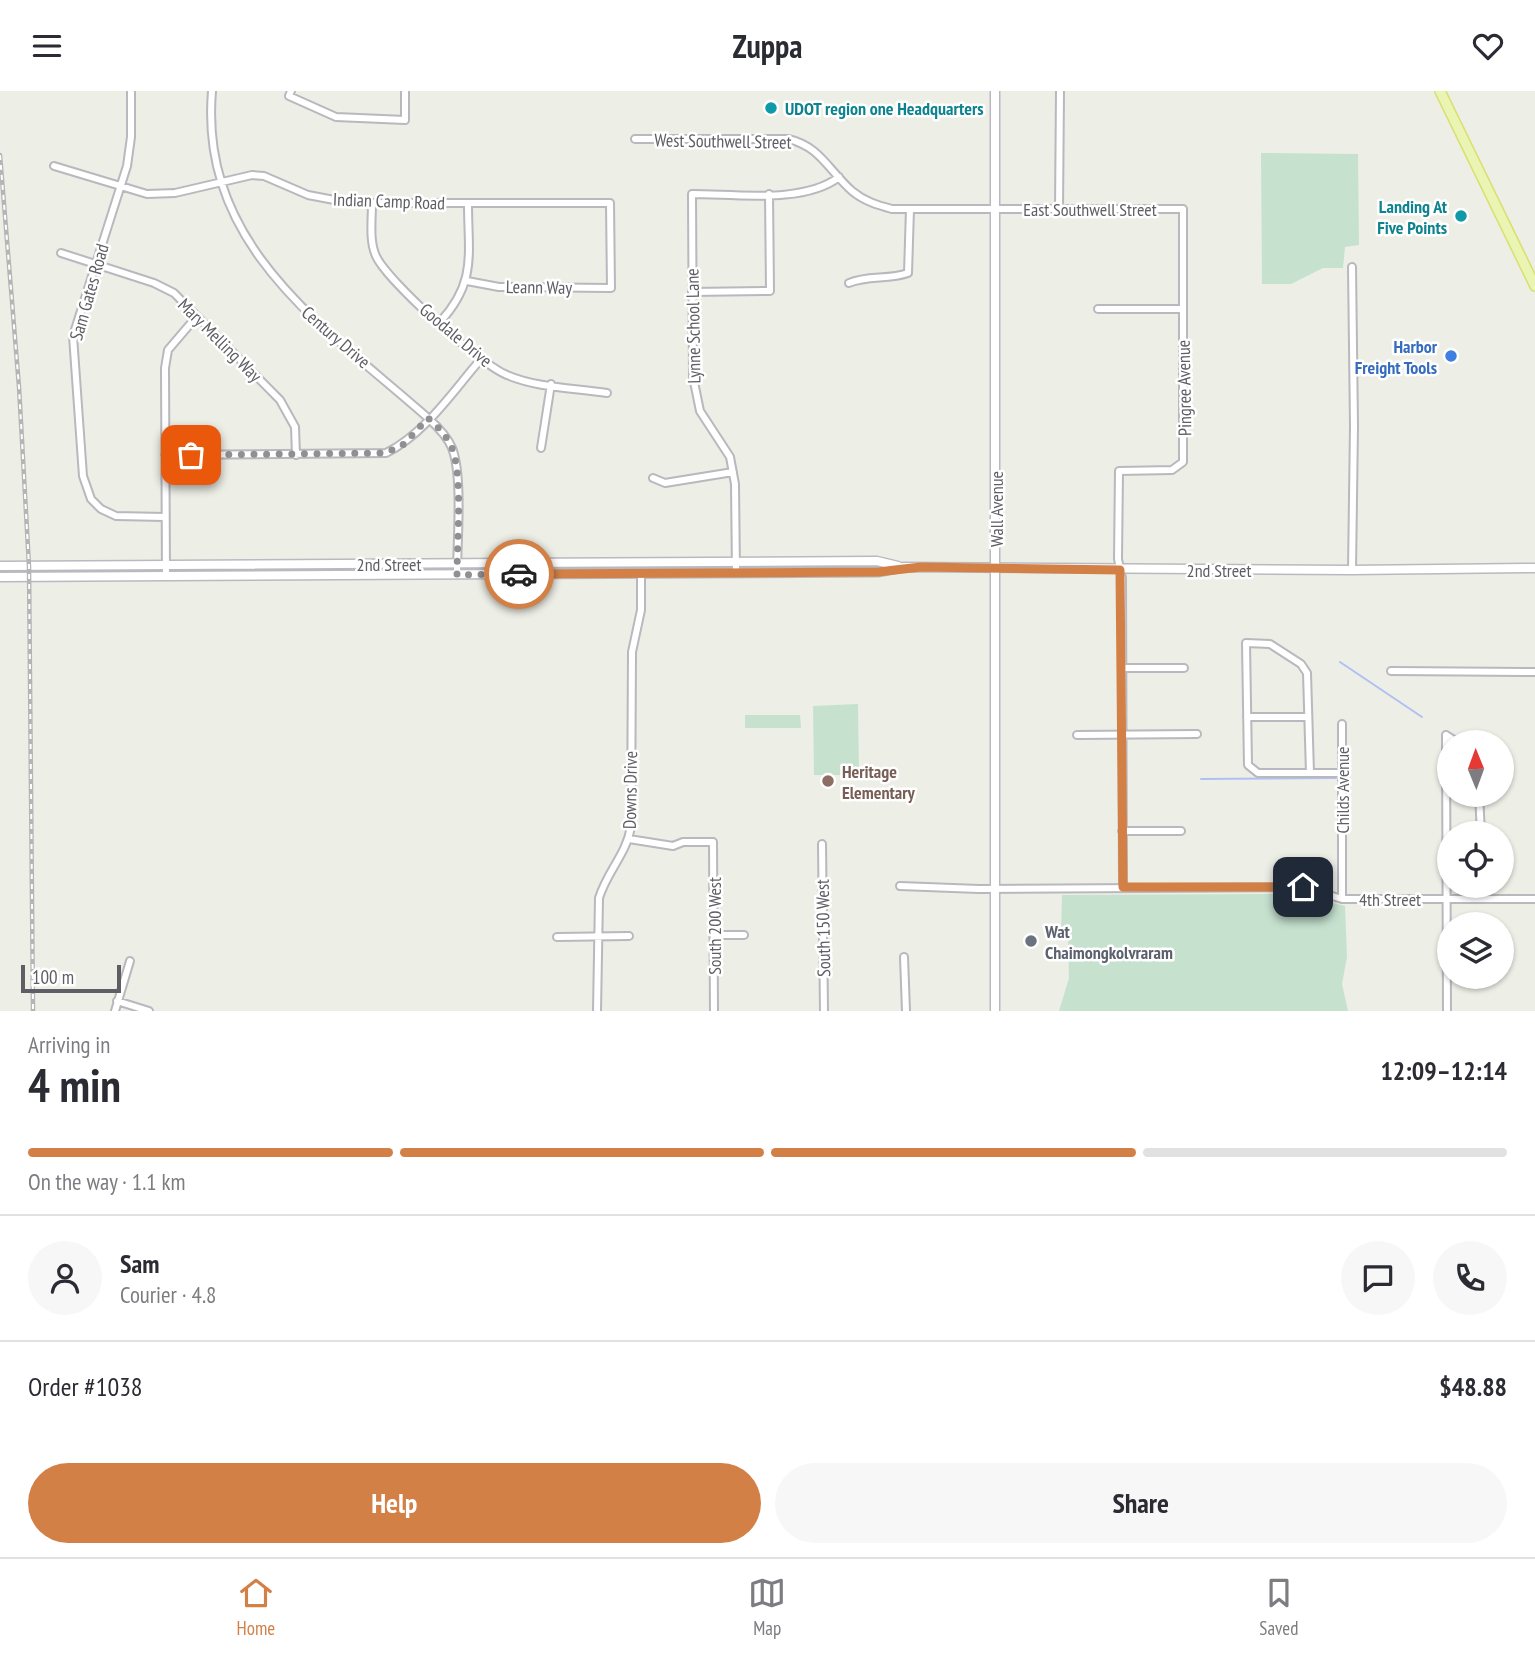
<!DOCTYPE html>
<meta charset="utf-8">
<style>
:root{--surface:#fff;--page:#f7f7f7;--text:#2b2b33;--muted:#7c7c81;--line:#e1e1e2;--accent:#d38047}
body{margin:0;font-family:"PT Sans Narrow",sans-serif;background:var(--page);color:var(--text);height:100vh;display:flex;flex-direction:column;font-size:26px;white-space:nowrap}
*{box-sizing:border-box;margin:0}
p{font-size:23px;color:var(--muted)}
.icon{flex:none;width:38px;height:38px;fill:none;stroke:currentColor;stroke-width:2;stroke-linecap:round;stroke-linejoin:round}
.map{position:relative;height:920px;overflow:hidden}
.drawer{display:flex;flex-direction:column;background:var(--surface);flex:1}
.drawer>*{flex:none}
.needle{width:46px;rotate:359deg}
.controls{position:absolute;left:1437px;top:639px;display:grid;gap:14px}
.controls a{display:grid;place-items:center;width:77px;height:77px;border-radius:50%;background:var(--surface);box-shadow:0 2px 5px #0004;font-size:35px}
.scale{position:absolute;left:21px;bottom:18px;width:100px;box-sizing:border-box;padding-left:7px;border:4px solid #5e5e64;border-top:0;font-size:19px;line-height:24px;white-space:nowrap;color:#5e5e64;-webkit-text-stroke:5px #fff;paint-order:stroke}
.pin{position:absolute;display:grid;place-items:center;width:60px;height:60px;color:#fff;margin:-30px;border-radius:14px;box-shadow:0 4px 10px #0006}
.courier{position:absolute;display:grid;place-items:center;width:70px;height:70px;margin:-35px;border:5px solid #d38047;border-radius:50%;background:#fff;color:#222;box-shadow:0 2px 9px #0007}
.headline em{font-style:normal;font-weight:700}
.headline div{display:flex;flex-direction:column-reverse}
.headline{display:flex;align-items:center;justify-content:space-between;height:119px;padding:0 28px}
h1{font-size:46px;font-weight:700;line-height:52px}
.bar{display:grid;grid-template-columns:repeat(4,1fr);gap:10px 7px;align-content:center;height:84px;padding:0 28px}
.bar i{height:9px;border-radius:5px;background:var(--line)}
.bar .selected{background:var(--accent)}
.bar p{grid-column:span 4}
.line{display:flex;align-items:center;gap:18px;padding:0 28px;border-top:2px solid var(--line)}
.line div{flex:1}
.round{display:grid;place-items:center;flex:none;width:74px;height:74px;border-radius:37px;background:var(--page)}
.cta{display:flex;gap:14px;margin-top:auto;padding:14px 28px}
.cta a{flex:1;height:80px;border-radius:42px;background:var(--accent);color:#fff;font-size:28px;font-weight:700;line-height:80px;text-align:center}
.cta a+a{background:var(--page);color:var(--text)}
header{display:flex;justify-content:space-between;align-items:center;height:91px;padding:0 28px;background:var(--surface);font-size:32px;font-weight:700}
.tab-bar{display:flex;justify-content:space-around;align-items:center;height:98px;border-top:2px solid var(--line);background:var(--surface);font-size:19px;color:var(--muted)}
.tab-bar a{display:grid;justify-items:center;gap:4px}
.tab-bar .selected{color:var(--accent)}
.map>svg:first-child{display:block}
</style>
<header><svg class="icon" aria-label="menu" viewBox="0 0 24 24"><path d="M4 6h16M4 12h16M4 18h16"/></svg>Zuppa<svg class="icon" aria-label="heart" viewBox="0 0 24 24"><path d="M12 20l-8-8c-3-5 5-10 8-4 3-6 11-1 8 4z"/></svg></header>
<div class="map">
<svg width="1535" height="920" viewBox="0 0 1535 920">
<rect width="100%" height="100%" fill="#edeee6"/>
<path fill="#c6e2cf" d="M1261,62L1358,63L1359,154L1345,156L1343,177H1323L1291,193H1262Z
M858,613L859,684H814L813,615Z
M745,624H800L801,637H745Z
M1297,803L1345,815L1347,866L1342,893L1348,920H1059L1069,887L1068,847L1061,846L1062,804Z"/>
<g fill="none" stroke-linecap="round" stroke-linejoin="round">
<path stroke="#b0c0f4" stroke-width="2" d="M1340,571L1422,626
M1201,688L1336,687"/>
<g stroke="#b8b8be" stroke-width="10">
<path id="street" d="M131,0V46L127,75L73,245L83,385L91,408L101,418L116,425L165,426
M212,0C199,156 325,236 428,327C438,336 447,345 452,357C463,385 457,451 457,483
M291,0L289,5L336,26L405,29V0
M635,48H788C820,55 829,80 852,100C864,110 877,114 892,118H1183V371L1172,379L1119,380L1118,468L1122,487L1123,796
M54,75L147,103L175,102L252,84L264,85L308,104L350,112H610L611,197L499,196L467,190
M372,112C372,129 369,150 376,165C387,190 481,274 507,284C537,297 575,297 607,302
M1059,119L1060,0
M61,162L154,192L174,202L280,309L295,336L296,364
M849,192C868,184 888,189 908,182L910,118
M692,201L770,200L769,103
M1098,218H1183
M440,231C477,191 468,163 468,113
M541,357L551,293
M165,364L386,362C425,343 453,300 481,268
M653,387L665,392L733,381
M1352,479L1354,335L1352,176
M736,482L735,393L730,366L700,320L693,286L692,103C736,103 804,113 839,86
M166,485L165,277L168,259L197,225
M1123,577H1184
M1391,580L1535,581
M1247,626H1308
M1077,644L1197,643
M1446,644L1447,920
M1446,644L1457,651
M1310,682L1307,582L1301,573L1270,553L1246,552L1248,674L1258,682H1342
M1479,704L1481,742
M1122,740H1181
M629,748L673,755L683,751H713L714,920
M822,753L824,920
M900,795L979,798L1303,796L1342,808H1535
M1342,808V633
M714,844H744
M557,846L629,845
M904,866L906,920
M117,910L149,920
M115,920L130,870
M597,920L599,807C607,780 627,763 631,735L632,561L641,519V481"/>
</g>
<g stroke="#b9b9c0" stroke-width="11">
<path id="secondary" d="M0,475L877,470L898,475
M0,486L878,481L904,476L1352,479L1535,477
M995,920V0"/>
</g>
<g stroke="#dadf6d" stroke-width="12">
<path id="primary" d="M1440,0L1535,195"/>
</g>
<use href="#street" stroke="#fff" stroke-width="6"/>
<use href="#secondary" stroke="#fff" stroke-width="8"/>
<use href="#primary" stroke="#eaf5b4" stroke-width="9"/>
<g stroke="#b5b5b6" stroke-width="4.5">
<path id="rail" d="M0,64L19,296L29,475L33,920"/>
</g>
<use href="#rail" stroke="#fff" stroke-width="2" stroke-dasharray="5" stroke-linecap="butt"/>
</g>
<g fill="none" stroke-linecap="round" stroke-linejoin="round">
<path stroke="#909092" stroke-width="7" stroke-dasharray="0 12.6" d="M191,364L386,362L404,353L428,327C438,336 447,345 452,357C463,385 457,451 457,484L519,483"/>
<path stroke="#d38047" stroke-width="9" d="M519,483L878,481L921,476L1120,479L1123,796H1303"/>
</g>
<g fill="#0f9aa8" stroke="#fff" stroke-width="2.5">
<circle cx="771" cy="17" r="7"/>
<circle cx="1461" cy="125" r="7"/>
</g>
<circle fill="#3f7fe0" stroke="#fff" stroke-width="2.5" cx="1451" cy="265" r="7"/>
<circle fill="#8d6e63" stroke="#fff" stroke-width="2.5" cx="828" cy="690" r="7"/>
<circle fill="#6b7280" stroke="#fff" stroke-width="2.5" cx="1031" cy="850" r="7"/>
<g text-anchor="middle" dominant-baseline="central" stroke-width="5" stroke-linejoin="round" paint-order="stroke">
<g font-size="18" font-weight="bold" fill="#0d838f" stroke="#fff" text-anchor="start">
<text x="785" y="17">UDOT region one Headquarters</text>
<text x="1447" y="115" text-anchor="end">Landing At<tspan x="1447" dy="21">Five Points</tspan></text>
</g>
<g font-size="18" fill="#5e5e64" stroke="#fff">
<text transform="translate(723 50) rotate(1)">West Southwell Street</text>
<text transform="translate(389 110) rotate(2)">Indian Camp Road</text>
<text x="1090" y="118">East Southwell Street</text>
<text transform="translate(539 196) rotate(1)">Leann Way</text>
<text transform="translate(89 201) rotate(-74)">Sam Gates Road</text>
<text transform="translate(693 235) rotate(-91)">Lynne School Lane</text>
<text transform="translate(456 244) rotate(40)">Goodale Drive</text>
<text transform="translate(336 246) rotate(41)">Century Drive</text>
<text transform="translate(220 249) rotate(45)">Mary Melling Way</text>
<text transform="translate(1184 297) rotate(-91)">Pingree Avenue</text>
<text transform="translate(996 418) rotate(-90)">Wall Avenue</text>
<text x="389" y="473">2nd Street</text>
<text x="1219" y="479">2nd Street</text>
<text transform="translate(630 699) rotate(-89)">Downs Drive</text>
<text transform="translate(1342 699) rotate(-90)">Childs Avenue</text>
<text x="1390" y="808">4th Street</text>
<text transform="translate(714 835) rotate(-90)">South 200 West</text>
<text transform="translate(823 837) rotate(-91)">South 150 West</text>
</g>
<g font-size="18" font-weight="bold" fill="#366cbe" stroke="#fff" text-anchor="end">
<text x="1437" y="255">Harbor<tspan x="1437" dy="21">Freight Tools</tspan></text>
</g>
<g font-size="18" font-weight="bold" fill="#785e54" stroke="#fff" text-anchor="start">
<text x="842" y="680">Heritage<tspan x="842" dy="21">Elementary</tspan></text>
</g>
<g font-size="18" font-weight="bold" fill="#5b616d" stroke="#fff" text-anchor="start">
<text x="1045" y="840">Wat<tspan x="1045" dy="21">Chaimongkolvraram</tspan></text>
</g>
</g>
</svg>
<div class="controls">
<a><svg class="needle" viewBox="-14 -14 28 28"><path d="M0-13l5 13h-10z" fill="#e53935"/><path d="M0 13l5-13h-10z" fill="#7c7c81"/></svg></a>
<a><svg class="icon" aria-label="locate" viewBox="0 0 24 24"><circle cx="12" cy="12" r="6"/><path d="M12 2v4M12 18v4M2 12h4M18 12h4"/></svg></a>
<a><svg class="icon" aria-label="layers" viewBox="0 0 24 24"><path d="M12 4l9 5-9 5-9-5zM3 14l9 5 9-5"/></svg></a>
</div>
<div class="scale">100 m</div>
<div class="pin" style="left:191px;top:364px;background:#ea580c"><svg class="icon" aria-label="bag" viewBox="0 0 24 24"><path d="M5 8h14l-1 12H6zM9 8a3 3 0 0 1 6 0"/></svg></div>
<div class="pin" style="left:1303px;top:796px;background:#1f2937"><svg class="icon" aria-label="home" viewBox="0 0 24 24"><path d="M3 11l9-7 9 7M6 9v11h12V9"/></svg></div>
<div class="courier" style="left:519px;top:483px"><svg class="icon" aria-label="car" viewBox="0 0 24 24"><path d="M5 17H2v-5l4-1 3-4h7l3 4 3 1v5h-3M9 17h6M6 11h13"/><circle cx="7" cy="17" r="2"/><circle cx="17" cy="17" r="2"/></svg></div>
</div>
<section class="drawer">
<div class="headline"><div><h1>4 min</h1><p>Arriving in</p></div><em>12:09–12:14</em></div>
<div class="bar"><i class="selected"></i><i class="selected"></i><i class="selected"></i><i></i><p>On the way · 1.1 km</p></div>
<div class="line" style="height:126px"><a class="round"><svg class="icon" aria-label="person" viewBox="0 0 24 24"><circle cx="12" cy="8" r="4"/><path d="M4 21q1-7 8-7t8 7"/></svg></a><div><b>Sam</b><p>Courier · 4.8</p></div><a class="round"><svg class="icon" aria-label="chat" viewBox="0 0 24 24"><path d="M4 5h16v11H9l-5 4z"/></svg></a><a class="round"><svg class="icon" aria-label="phone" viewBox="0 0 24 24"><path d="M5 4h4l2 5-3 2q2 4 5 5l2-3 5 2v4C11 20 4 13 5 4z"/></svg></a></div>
<div class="line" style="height:91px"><div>Order #1038</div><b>$48.88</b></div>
<div class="cta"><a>Help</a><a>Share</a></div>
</section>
<nav class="tab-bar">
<a class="selected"><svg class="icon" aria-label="home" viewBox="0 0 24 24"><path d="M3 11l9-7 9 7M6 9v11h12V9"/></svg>Home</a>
<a><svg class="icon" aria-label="map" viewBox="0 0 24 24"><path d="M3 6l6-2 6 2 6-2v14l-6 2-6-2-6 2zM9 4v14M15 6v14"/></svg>Map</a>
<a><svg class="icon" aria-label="saved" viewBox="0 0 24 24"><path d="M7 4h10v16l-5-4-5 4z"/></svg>Saved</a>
</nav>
